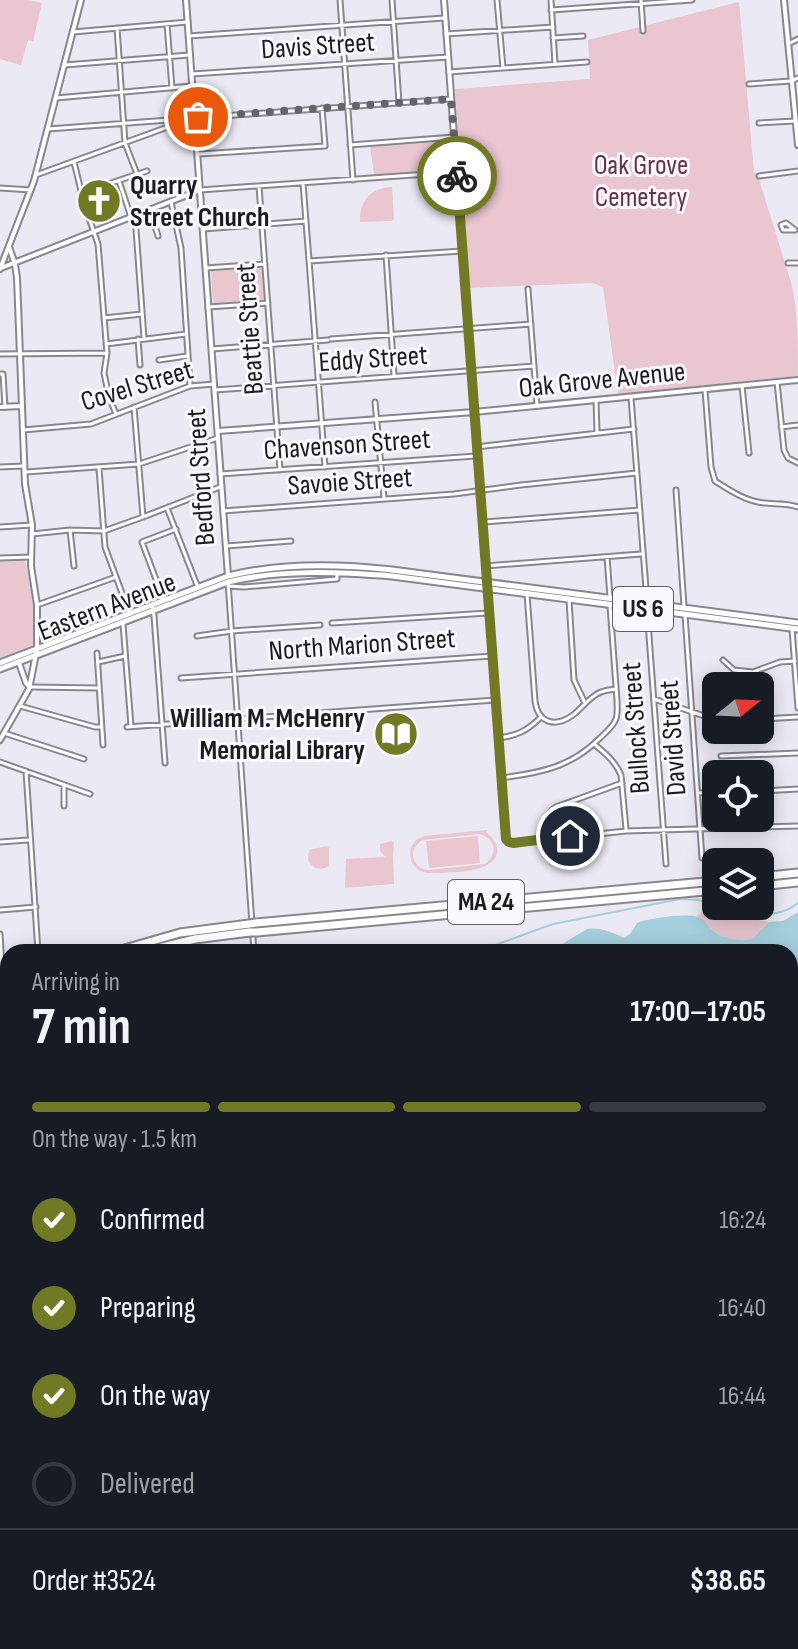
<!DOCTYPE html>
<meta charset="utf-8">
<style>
:root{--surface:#171b24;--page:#242831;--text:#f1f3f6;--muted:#9ea1a6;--line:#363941;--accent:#707924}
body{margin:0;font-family:"Sofia Sans Condensed",sans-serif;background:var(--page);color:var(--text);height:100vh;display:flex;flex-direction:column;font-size:30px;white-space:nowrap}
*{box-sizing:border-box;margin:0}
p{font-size:26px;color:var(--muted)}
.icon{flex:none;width:44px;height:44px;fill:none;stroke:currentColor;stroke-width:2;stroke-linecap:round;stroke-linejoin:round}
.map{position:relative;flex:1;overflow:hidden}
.details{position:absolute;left:0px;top:944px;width:798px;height:706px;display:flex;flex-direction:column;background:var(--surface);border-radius:24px 24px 0 0;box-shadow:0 4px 20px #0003}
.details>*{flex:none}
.needle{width:52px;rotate:72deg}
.tools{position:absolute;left:702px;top:672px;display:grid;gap:16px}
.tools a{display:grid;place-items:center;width:72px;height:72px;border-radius:12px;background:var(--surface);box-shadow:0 4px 20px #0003;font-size:40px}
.pin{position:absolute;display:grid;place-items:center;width:68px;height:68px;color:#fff;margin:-34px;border:4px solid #fff;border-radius:50%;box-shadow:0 2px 8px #0007}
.courier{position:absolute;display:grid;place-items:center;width:80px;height:80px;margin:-40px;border:6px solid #707924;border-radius:50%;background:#fff;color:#222;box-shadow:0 2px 10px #0007}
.headline em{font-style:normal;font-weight:700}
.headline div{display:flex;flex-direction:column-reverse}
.headline{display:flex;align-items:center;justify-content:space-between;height:136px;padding:0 32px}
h1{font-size:52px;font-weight:700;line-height:60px}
.bar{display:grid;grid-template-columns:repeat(4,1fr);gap:12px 8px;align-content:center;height:96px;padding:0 32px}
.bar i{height:10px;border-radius:6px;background:var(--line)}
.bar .active{background:var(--accent)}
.bar p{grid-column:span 4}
.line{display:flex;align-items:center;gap:20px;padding:0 32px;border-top:2px solid var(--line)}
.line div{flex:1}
ol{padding:0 32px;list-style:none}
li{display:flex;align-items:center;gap:24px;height:88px}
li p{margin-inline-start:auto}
li .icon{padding:8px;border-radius:50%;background:var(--accent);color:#fff;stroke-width:4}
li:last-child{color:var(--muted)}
li i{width:44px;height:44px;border:4px solid var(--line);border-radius:50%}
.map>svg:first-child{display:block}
</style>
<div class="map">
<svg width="798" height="1649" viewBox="0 0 798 1649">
<rect width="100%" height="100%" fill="#ebeaf4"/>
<path fill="#e9c6d0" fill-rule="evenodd" d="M0,0H29L42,3L33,41L28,40L21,65L0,59Z
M739,2L754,172L759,179L789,276C798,299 798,348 798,376L618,394L603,287L593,283L468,288L455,89L590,79L588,40Z
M452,139L454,169L374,175L370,145Z
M392,187L394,219L392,221L360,222C359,201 371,188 392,187Z
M263,268L265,300L213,304L211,271Z
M25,560C28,575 43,636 30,648C23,654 9,656 0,660V561Z
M487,830L486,832C493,838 499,844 497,854C492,874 444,873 427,873C414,870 408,861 411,847L416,840L424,836ZM480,834C496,839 498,854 485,864L427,870C411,866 408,850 422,840Z
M478,836L480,863L429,868L426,841Z
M392,841L394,843L393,857L394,884L345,888L346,859L385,857L380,851V844Z
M327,846L329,848V866C320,871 313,869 308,860L309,850Z
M704,910L769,922L752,939C738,941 723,940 712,930C706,925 704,920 697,916Z
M0,1562L8,1571V1597L0,1602Z
M105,1642H307L301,1649L292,1643L287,1649H104Z"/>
<path fill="#a4cfdc" d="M798,912V1649L388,1648L383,1642H790V952H549L587,929C600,927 613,933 624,938L631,933L637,923L642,921C654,918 691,912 700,918C706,921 705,923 709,927C719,939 737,941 752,939L769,922L783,921Z
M8,1043V1571L0,1562V1047Z"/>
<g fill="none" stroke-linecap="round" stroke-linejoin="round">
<path stroke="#a4cfdc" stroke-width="2" d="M723,906C749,912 775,922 798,903
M476,952L553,924L680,899L698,900L716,904
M0,1043L8,1039"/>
<g stroke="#888790" stroke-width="7">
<path id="minor" d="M340,0L353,180
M392,0L399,103
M497,0L503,68
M551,0L555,64
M641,0L643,31
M551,10L692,0
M167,24L172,88
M117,28L125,143L137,174
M73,32L188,22
M446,34L553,27
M189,36L444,18
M553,38L583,36
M788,44L798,39
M65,65L189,55
M449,72L587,62
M192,74L448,57
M749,84L791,81L798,78
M56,98L192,86
M759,123L795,121
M48,129L451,99
M350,145L454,137
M199,154L325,146L322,108
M74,162L84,203L98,244L107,353L104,373L109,397L116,414
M36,175L187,120
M759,176L798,171
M119,181L131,217
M303,183L325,467
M259,186L280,470
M0,188L31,190
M200,190L456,172
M82,191L105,185L147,171
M171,202L181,248L190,385
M150,210L158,236
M135,216L144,338
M786,223L795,230H783L781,225Z
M203,229L306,221
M386,255L394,375
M309,261L462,251
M788,263H798
M206,268L265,264
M528,289L537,405
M208,307L268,303
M104,318L142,314
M138,339L140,365
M331,339L531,324
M106,344L186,334
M212,349L328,340
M0,354L107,353
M159,360L187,356
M0,374H3L5,407
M777,382L784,450L788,458L798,463
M742,386L749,453
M215,390L534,366
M705,390L711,467L715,481C728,489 742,499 758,502C772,505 784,502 798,507
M631,398L647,601
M596,400L597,432
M375,402L384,498
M134,407L143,517
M781,427L798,425
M23,430L91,424L190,386L214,384
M476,447L634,429
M0,467L24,466
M99,468L105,547L129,612
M26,472L139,464L218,438
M220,474L476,456
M676,490L684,606
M167,508L197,585
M223,511L454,494L521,485L637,473
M484,522L640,510
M0,527L32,525
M70,530L74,566
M32,534L70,530L104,531L143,517L220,487
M226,546L291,541
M607,557L610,597
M0,558L31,557
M485,566L641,554
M228,582L254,952
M228,586L244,587L337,579V573
M487,590L504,827C505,834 505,841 513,843L626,831L798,826
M527,594L535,701C538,723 555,728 573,715C581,709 588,699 597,694C603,690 609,690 616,689
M163,598L142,542L176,529
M569,600L574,680L585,703
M37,605L116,577
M152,605L154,616L165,763
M647,609L666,864
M685,615L702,858
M332,623L488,613
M123,624L131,726
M792,629L798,708
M197,636L232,631L320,625
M97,653L103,745
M723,660L734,670L753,672L780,662L795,661
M98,662L125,656
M181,678L492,656
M31,687L99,688
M654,699L716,720
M20,706L95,727H101
M760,719L798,717
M127,727L495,700
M4,733L84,759
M498,738C516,736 527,731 540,718
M594,744C605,753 615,761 621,775L626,829
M721,756L798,753
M0,762L90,794
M26,771L38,952
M501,778C540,773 571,767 599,739C605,733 613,727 616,719C618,713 617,706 617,700L610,606
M64,785V806
M760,791L798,789
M698,793L716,792
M542,839C542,825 544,816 556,807L622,783
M0,842L28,840
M0,910L36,907
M0,934L4,997"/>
</g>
<g stroke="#888790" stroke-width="8">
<path id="tertiary" d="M444,0L487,582
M784,0L798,145
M0,407L21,406
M218,431L474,412L798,380
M19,663L26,683L30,687
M0,740L29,689L37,649V605L31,566L32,525L25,484L17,278L15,264L9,247"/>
</g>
<g stroke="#888790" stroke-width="8">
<path id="secondary" d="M186,0L228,576
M1,268L200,190
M0,269L34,181L81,0"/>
</g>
<g stroke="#888790" stroke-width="9">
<path id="primary" d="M0,663L228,576C280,563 338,564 392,570L798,623
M0,669L228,582C281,569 338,572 392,576L798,629"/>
</g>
<g stroke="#888790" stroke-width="11">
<path id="motorway" d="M760,877L798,873
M760,886L798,882
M256,923L716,881
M257,932L716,890
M114,952L180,933L249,924
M142,952L195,939L250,932
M0,1013L8,1008
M0,1024L8,1018"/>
</g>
<use href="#minor" stroke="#fff" stroke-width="3"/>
<use href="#tertiary" stroke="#fff" stroke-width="4"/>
<use href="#secondary" stroke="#fff" stroke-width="4"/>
<use href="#primary" stroke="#fff" stroke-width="5"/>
<use href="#motorway" stroke="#fff" stroke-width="7"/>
<g stroke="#888790" stroke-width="11" stroke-linecap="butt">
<path id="motorway-bridge" d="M249,924L256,923
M250,932H257"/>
</g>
<use href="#motorway-bridge" stroke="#fff" stroke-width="7"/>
</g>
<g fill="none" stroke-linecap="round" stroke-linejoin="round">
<path stroke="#64646a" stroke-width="8" stroke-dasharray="0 14.4" d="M198,117L451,99L457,176"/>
<path stroke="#707924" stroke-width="10" d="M457,176L506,839L509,842L513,843L570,836"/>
</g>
<defs>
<g id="church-disc" transform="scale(2.3)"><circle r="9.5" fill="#707924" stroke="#f9f8fe"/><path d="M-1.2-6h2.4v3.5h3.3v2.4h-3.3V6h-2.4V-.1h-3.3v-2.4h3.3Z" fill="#fff"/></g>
<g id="library-disc" transform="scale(2.3)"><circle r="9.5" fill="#707924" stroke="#f9f8fe"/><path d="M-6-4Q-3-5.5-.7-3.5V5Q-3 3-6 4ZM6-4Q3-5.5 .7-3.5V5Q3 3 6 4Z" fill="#fff"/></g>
</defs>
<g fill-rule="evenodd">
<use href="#church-disc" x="99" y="201"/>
<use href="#library-disc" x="396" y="734"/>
</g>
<g text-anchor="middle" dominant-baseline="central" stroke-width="6" stroke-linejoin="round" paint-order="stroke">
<g fill="#f9f8fe" stroke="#5e5e63" stroke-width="2">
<rect x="613" y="587" width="60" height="44" rx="6"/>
<rect x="448" y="880" width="76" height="44" rx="6"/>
</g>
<g font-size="26" font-weight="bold" fill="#1c1c20">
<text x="643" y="609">US 6</text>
<text x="486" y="902">MA 24</text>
</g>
<g font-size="28" fill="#1c1c20" stroke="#f9f8fe">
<text transform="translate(318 46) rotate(-4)">Davis Street</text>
<text transform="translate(250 329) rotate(-94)">Beattie Street</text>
<text transform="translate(373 359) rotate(-4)">Eddy Street</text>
<text transform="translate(602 380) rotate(-6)">Oak Grove Avenue</text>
<text transform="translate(137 386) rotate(-17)">Covel Street</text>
<text transform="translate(347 445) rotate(-4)">Chavenson Street</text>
<text transform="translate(201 477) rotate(-94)">Bedford Street</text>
<text transform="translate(350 482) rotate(-4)">Savoie Street</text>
<text transform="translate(107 607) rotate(-21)">Eastern Avenue</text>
<text transform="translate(362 645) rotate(-4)">North Marion Street</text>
<text transform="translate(636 728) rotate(-94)">Bullock Street</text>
<text transform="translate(673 738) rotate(-94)">David Street</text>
</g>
<g font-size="28" fill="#663245" stroke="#f9f8fe">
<text x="641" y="165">Oak Grove<tspan x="641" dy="32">Cemetery</tspan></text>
</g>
<g font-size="28" font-weight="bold" fill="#1c1c20" stroke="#f9f8fe" text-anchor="start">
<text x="130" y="185">Quarry<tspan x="130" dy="32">Street Church</tspan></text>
<text x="365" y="718" text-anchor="end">William M. McHenry<tspan x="365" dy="32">Memorial Library</tspan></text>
</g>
</g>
</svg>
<div class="tools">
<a><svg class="needle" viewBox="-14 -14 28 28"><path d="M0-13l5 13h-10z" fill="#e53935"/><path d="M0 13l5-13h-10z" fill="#9ea1a6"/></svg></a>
<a><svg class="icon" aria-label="locate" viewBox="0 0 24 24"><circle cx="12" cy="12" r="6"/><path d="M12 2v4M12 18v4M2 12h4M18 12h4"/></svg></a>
<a><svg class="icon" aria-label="layers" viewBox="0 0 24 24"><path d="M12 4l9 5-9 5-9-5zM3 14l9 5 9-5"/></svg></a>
</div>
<div class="pin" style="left:198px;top:117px;background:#ea580c"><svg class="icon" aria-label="bag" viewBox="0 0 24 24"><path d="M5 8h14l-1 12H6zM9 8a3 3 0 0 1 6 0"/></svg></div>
<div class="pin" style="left:570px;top:836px;background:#1f2937"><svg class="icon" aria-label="home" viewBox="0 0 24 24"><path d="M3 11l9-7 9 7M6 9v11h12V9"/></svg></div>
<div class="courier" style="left:457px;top:176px"><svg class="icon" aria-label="bike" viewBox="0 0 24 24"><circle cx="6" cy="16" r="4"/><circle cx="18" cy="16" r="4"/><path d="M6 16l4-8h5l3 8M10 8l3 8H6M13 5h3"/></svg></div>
<section class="details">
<div class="headline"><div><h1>7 min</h1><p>Arriving in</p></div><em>17:00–17:05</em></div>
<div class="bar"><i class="active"></i><i class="active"></i><i class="active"></i><i></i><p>On the way · 1.5 km</p></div>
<ol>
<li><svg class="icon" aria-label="check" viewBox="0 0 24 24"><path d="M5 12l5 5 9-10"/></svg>Confirmed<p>16:24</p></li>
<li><svg class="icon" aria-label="check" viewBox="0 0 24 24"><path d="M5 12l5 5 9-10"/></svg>Preparing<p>16:40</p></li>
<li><svg class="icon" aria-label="check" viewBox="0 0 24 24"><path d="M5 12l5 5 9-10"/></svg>On the way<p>16:44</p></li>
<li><i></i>Delivered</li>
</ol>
<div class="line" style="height:104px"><div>Order #3524</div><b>$38.65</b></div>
</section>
</div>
